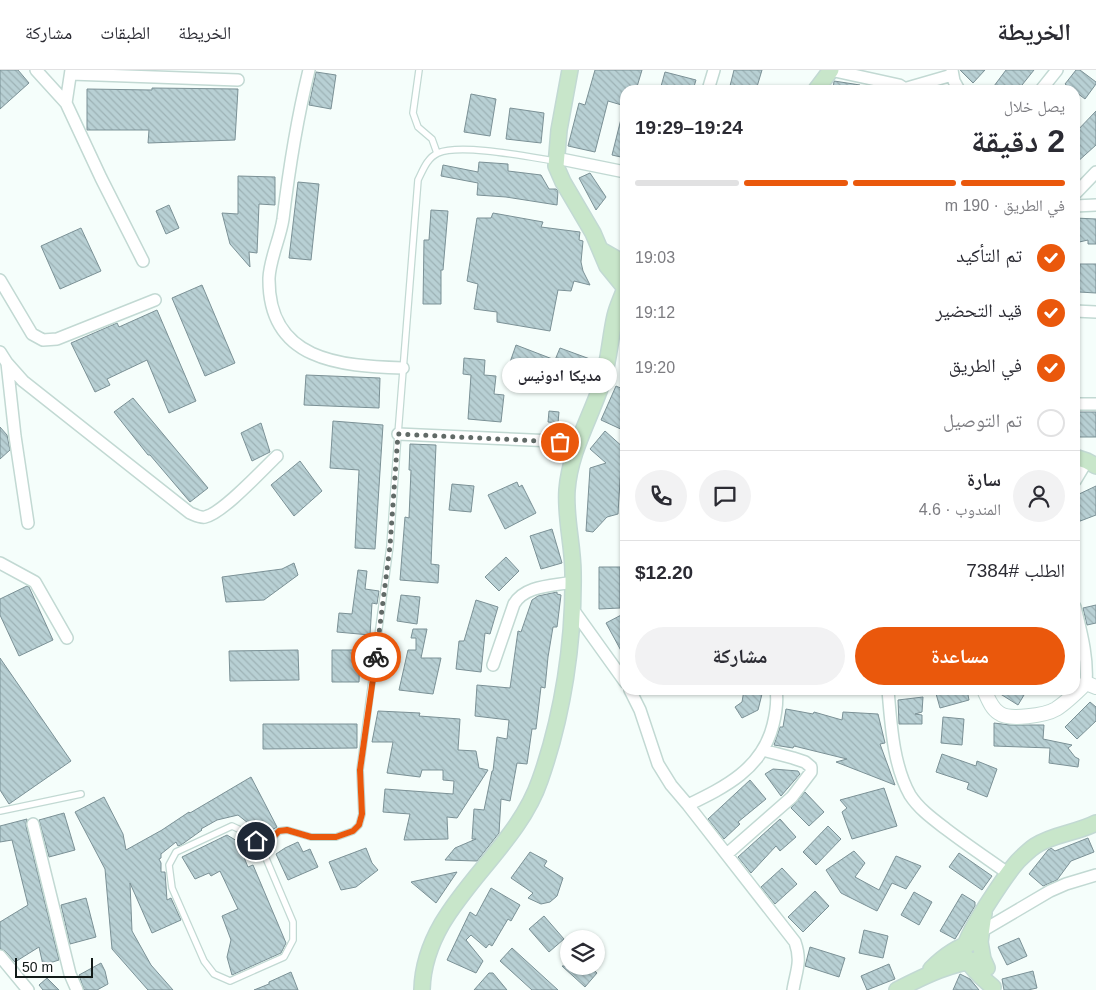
<!DOCTYPE html>
<html lang="ar">
<meta charset="utf-8">
<style>
:root{--surface:#fff;--page:#f2f2f3;--text:#2b2b33;--muted:#7c7c81;--line:#e1e1e2;--accent:#ea580c}
body{margin:0;font-family:Helvetica,"Noto Naskh Arabic",sans-serif;background:var(--page);color:var(--text);direction:rtl;height:100vh;display:flex;flex-direction:column;font-size:19px;white-space:nowrap}
*{box-sizing:border-box;margin:0}
p{font-size:16px;color:var(--muted)}
.icon{flex:none;width:28px;height:28px;fill:none;stroke:currentColor;stroke-width:2;stroke-linecap:round;stroke-linejoin:round}
.map{position:relative;flex:1;overflow:hidden;direction:ltr}
.drawer{position:absolute;left:620px;top:15px;width:460px;height:610px;display:flex;flex-direction:column;background:var(--surface);border-radius:15px;box-shadow:0 1px 4px #0004;direction:rtl}
.drawer>*{flex:none}
.buttons{position:absolute;left:560px;top:860px;display:grid;gap:10px}
.buttons a{display:grid;place-items:center;width:45px;height:45px;border-radius:50%;background:var(--surface);box-shadow:0 1px 4px #0004;font-size:25px}
.scale{position:absolute;left:15px;bottom:12px;width:78px;box-sizing:border-box;padding-left:5px;border:2px solid #111a18;border-top:0;font-size:14px;line-height:18px;white-space:nowrap;color:#111a18;-webkit-text-stroke:4px #fff;paint-order:stroke}
.pin{position:absolute;display:grid;place-items:center;width:42px;height:42px;color:#fff;margin:-21px;border:2px solid #fff;border-radius:50%;box-shadow:0 1px 5px #0007}
.courier{position:absolute;display:grid;place-items:center;width:50px;height:50px;margin:-25px;border:4px solid #ea580c;border-radius:50%;background:#fff;color:#222;box-shadow:0 1px 6px #0007}
.bubble{position:absolute;height:35px;border-radius:18px;background:var(--surface);box-shadow:0 1px 4px #0004;font-size:16px;font-weight:800;line-height:35px;text-align:center;direction:rtl}
.head em{font-style:normal;font-weight:800}
.head div{display:flex;flex-direction:column-reverse}
.head{display:flex;align-items:center;justify-content:space-between;height:85px;padding:0 15px}
h1{font-size:32px;font-weight:800;line-height:38px}
.bar{display:grid;grid-template-columns:repeat(4,1fr);gap:8px 5px;align-content:center;height:60px;padding:0 15px}
.bar i{height:6px;border-radius:4px;background:var(--line)}
.bar .active{background:var(--accent)}
.bar p{grid-column:span 4}
.line{display:flex;align-items:center;gap:12px;padding:0 15px;border-top:1px solid var(--line)}
.line div{flex:1}
.round{display:grid;place-items:center;flex:none;width:52px;height:52px;border-radius:26px;background:var(--page)}
ol{padding:0 15px;list-style:none}
li{display:flex;align-items:center;gap:15px;height:55px}
li p{margin-inline-start:auto}
li .icon{padding:5px;border-radius:50%;background:var(--accent);color:#fff;stroke-width:4}
li:last-child{color:var(--muted)}
li i{width:28px;height:28px;border:2px solid var(--line);border-radius:50%}
.primary-button{display:flex;gap:10px;margin-top:auto;padding:10px 15px}
.primary-button a{flex:1;height:58px;border-radius:30px;background:var(--accent);color:#fff;font-size:20px;font-weight:800;line-height:58px;text-align:center}
.primary-button a+a{background:var(--page);color:var(--text)}
header{display:flex;align-items:center;gap:30px;box-sizing:border-box;height:70px;padding:0 25px;background:var(--surface);border-bottom:1px solid var(--line)}
header strong{font-size:24px}
nav{display:flex;gap:28px;margin-inline-start:auto;font-size:18px}
.map>svg:first-child{display:block}
</style>
<header>
<strong>الخريطة</strong>
<nav><a>الخريطة</a><a>الطبقات</a><a>مشاركة</a></nav>
</header>
<div class="map">
<svg width="1096" height="920" viewBox="0 0 1096 920">
<defs>
<pattern id="building-back-hatch" width="6" height="6" patternUnits="userSpaceOnUse" patternTransform="scale(1.25)"><rect width="6" height="6" fill="#b8d0d4"/><path d="M-1 5l2 2M0 0l6 6M5-1l2 2" fill="none" stroke="#9db2b5"/></pattern>
</defs>
<rect width="100%" height="100%" fill="#f5fefb"/>
<path fill="url(#building-back-hatch)" stroke="#7b9196" d="M0,0H18L29,13L0,39Z
M595,0H642L636,20H625V36L608,31L595,82L568,76L579,33L585,35Z
M734,0H762L756,20H729Z
M960,0H985L973,13Z
M1006,0H1034L1018,20H999L994,16Z
M1076,0H1080L1096,12V14L1085,29L1065,14Z
M316,2L336,5L331,39L309,35Z
M665,2L696,10L693,20H660Z
M834,11L860,15V20H833Z
M152,18L238,19L235,70L148,73L149,60H87V19L152,20Z
M471,24L496,29L490,66L464,62Z
M510,38L544,43L541,73L506,69Z
M1096,41V75L1075,94V63Z
M622,45H625V88L612,85Z
M479,92L508,94V101L541,105L549,119H556L558,121L557,135L506,127L477,125L478,113L441,106L443,95L478,102Z
M590,103L606,127L596,140L579,108Z
M238,106L275,107V135L259,134L257,183L249,182L250,197L230,174L222,143L238,144Z
M298,112L319,114L311,190L289,188Z
M169,135L179,158L166,164L156,141Z
M431,140L448,141L443,200H441V234H423L424,170H429Z
M493,143L543,152L541,157L580,162L579,170L583,171L581,192L583,201L590,215L574,211L571,221L558,220L550,261L497,252V242L474,239L478,214L467,211L477,148H491Z
M1075,148L1096,149V174H1088V170L1075,173Z
M81,158L101,201L60,219L41,176Z
M1080,194H1096V223L1079,222Z
M202,215L235,293L205,306L172,228Z
M157,240L196,331L169,343L147,290L107,309L110,315L95,322L71,273L117,253L119,257Z
M516,275L555,290L560,278L590,289L582,310L544,296L538,310L508,298Z
M464,288L485,290L484,305L496,306L494,324L504,325L501,352L468,349L471,305L463,304Z
M306,305L380,308L379,338L304,335Z
M616,316L625,320V361L601,350Z
M133,328L208,418L190,432L150,385H148L114,342Z
M549,341L559,342L558,353L548,352Z
M1075,342H1096V367H1075Z
M333,351L383,355L375,479L355,478L359,400L330,398Z
M261,353L270,382L252,391L241,363Z
M0,357L7,365L10,380L0,389Z
M605,361L625,379V398L621,394L618,444L607,447L593,462L586,461L590,398L606,393L590,379Z
M410,374L436,375L431,494L439,495L438,513L400,510L405,447L409,448L411,400H409Z
M300,391L322,421L294,446L271,415Z
M517,412L519,417L522,415L536,443L505,459L488,425Z
M452,414L474,416L471,442L449,440Z
M1096,416V445L1075,453V426Z
M552,459L562,493L541,499L530,466Z
M506,487L519,501L499,521L485,507Z
M294,493L298,505L264,530L226,532L222,507L282,499Z
M599,497H620V538L599,539Z
M358,500L367,501L365,519L379,521L377,534L372,533L370,565L337,562L339,543L352,544Z
M27,516L29,517L53,570L19,586L0,545V529Z
M557,522V524L561,525L557,557H553L548,587L545,618L541,617L536,659H532L527,694L517,693L510,731L501,729L499,763L477,791L445,790L455,778L476,769H472L474,739L484,740L492,701H493L497,667L507,669L509,650L475,646L477,615L510,618L518,561L521,562L532,530L538,526Z
M401,525L420,527L417,554L397,551Z
M476,530L498,537L490,564L485,563L481,602L456,599L459,571H464Z
M1096,535V553L1087,555L1083,538Z
M625,543V588L606,553Z
M413,559H427L421,588H441L433,624L399,620L408,580H416V568H411Z
M298,580L299,610L230,611L229,581Z
M332,580H360L359,612H332Z
M0,588L71,691L9,734L0,720Z
M744,620H763L758,640L742,648L735,637L742,632Z
M935,620H967L969,630L940,638Z
M994,620H1027L1018,635Z
M923,627L922,642L915,644L922,645V654H899L898,630Z
M1090,632L1096,637V651L1077,669L1065,657Z
M786,639L813,644L814,642L842,650L843,642L878,644L885,673L880,674L895,715L836,692L847,689L794,676L793,678L774,675L780,657H783Z
M378,641L420,643L419,646L460,649L458,680L476,681L479,698L488,700L457,748L447,747L448,769L404,770L410,744L383,742L385,719L453,724L454,711L443,710V700H422L420,707L387,703L393,672H372Z
M943,647L964,649L962,675L941,673Z
M994,653L1010,655H1044L1043,669L1072,675L1068,678L1075,687L1079,689L1078,697L1049,693L1050,678L994,676Z
M263,654H357V678L263,679Z
M942,684L976,696L977,691L997,699L987,727L967,719L969,713L936,702Z
M773,699L798,701L800,704L781,726L765,704Z
M251,707L277,757L263,765L238,745L217,750L201,759L202,760L181,775L178,776L176,772L161,784V788L159,789L161,793V802H165L167,830L171,828L181,850L152,863L130,813L132,861L151,895L173,920H148L112,879L105,799L75,742L104,727L123,764L126,780L162,760L189,742L190,743Z
M750,710L766,729L738,752L740,754L724,769L708,749Z
M884,718L897,756L852,769L842,742L847,738L840,730Z
M805,722L824,742L809,756L791,738Z
M64,743L75,780L49,787L39,750Z
M27,749L26,756L59,890L43,895L39,877L15,892L5,881L0,879V852L28,835L12,770L0,772V756Z
M780,749L796,767L780,781L776,776L751,803L738,787Z
M828,756L841,769L816,795L803,782Z
M227,765L237,771L248,797L253,795L286,873L281,883L232,905L227,887L231,870L222,846L238,839L220,801L211,806L209,803L195,809L182,787Z
M1088,768L1094,782L1071,791L1057,810L1043,816L1029,804L1048,780L1051,778L1055,781Z
M298,772L303,782L310,779L318,797L288,810L276,784L285,778Z
M366,778L372,793L378,800L356,817L341,820L329,792Z
M854,781L865,793L855,807L879,820L896,786L921,796L906,819L892,813L877,841L841,823L826,800Z
M530,782L547,791L544,796L563,808L557,826L550,832L541,834L528,828L533,823L511,808Z
M959,783L992,806L982,820L949,797Z
M782,798L797,814L775,834L761,817Z
M457,802L436,833L411,812Z
M491,818L520,835L511,851L508,849L492,876L489,874L486,878L471,865L466,870L483,891L476,903L447,890L470,842L476,846Z
M815,821L829,836L803,862L788,847Z
M914,822L932,832L919,855L901,845Z
M962,824L975,832V836L955,869L940,861Z
M86,828L96,867L70,874L61,835Z
M544,846L564,869L549,882L529,859Z
M864,860L888,866L883,888L859,883Z
M1019,868L1027,886L1007,895L998,877Z
M810,877L845,888L839,907L805,896Z
M512,878L558,920H532L500,891Z
M101,893L105,901L108,914L97,920H84L79,905Z
M889,894L895,909L867,920L861,906Z
M562,896H590L597,903L585,917Z
M1033,901L1037,918L1028,920H1004L1002,909Z
M291,902L298,920H254L269,914V912Z
M489,903H493L507,920H474Z
M960,904L970,909L979,920H953Z
M47,908L59,920H43L39,915Z"/>
<g fill="none" stroke-linecap="round" stroke-linejoin="round">
<g stroke="#c2d9d3" stroke-width="8">
<path id="service" d="M419,0L413,43L418,57L432,69L437,83
M0,741L81,724
M232,756L249,764L262,779L293,852V870L284,887L230,911L214,904L204,891L172,818L169,795L176,782Z
M262,779L279,761L287,760L311,767H336L353,761L359,755L362,744L360,700L390,476L398,364L418,110C423,100 427,88 438,83C461,73 529,87 555,91"/>
</g>
<g stroke="#c2d9d3" stroke-width="14">
<path id="minor" d="M36,0L66,33L101,108L143,191
M309,0C297,49 289,99 283,149C280,169 270,188 269,208C268,291 340,296 403,298
M830,0L899,15L907,20
M952,0L954,11L959,20
M71,4L238,10
M907,18L952,5
M708,20L714,0
M1041,20L1057,0
M66,33L71,0
M556,88L625,102
M1075,124L1096,102
M1075,136L1096,135
M0,210L32,264L43,270L57,269L155,230
M1075,241L1096,242
M0,282L7,293L23,311L190,443C195,445 200,448 205,447C223,443 262,400 277,386
M7,293L15,366L28,453
M1075,334H1096
M398,364L577,372
M1075,411L1087,391
M0,493L35,512L67,568
M1075,537C1081,562 1088,587 1086,613
M572,538L625,612
M493,595L514,534C525,515 553,516 573,512
M630,620L640,640L658,694L671,715L688,735C725,717 762,699 773,655C776,643 778,632 776,620
M888,620C891,654 893,695 910,725C919,739 933,749 946,759C967,775 988,789 1009,804
M688,735L795,872C802,892 796,901 793,920
M33,754L70,904L77,920
M727,784L792,727L811,702V697L805,692L793,688L763,680
M982,861L1050,821L1066,814L1096,805
M0,886L28,920"/>
</g>
<g stroke="#c2d9d3" stroke-width="16">
<path id="tertiary" d="M984,620C988,628 991,638 999,643C1009,651 1046,645 1056,639C1067,632 1077,622 1086,613L1096,617"/>
</g>
<g stroke="#c2d9d3" stroke-width="18">
<path id="secondary" d="M570,0L559,60L556,96L563,112L593,163L607,196L625,218
M816,20L831,0
M601,180L615,188L625,198
M1075,387L1087,391L1096,396
M984,843L980,872L983,889L987,898
M931,899C942,888 956,877 972,873
M993,917C984,910 966,894 964,882C961,870 1008,802 1018,791C1023,786 1029,780 1035,776C1053,764 1077,763 1096,753
M422,920C424,834 514,787 540,710C563,645 574,572 573,503C573,475 565,448 567,420C570,381 590,349 602,313C609,292 610,268 615,246C617,237 622,227 625,218
M897,920C926,905 951,893 983,889"/>
</g>
<use href="#service" stroke="#fff" stroke-width="5.5"/>
<use href="#minor" stroke="#fff" stroke-width="11"/>
<use href="#tertiary" stroke="#fff" stroke-width="14"/>
<use href="#secondary" stroke="#c8e6ca" stroke-width="15"/>
</g>
<g fill="none" stroke-linecap="round" stroke-linejoin="round">
<path stroke="#616a67" stroke-width="5" stroke-dasharray="0 9" d="M376,587L390,476L398,364L560,372"/>
<path stroke="#ea580c" stroke-width="6" d="M256,771L262,779L279,761L287,760L311,767H336L353,761L359,755L362,744L360,700L376,587"/>
</g>
</svg>
<div class="buttons">
<a><svg class="icon" aria-label="layers" viewBox="0 0 24 24"><path d="M12 4l9 5-9 5-9-5zM3 14l9 5 9-5"/></svg></a>
</div>
<div class="scale">50 m</div>
<div class="pin" style="left:560px;top:372px;background:#ea580c"><svg class="icon" aria-label="bag" viewBox="0 0 24 24"><path d="M5 8h14l-1 12H6zM9 8a3 3 0 0 1 6 0"/></svg></div>
<div class="pin" style="left:256px;top:771px;background:#1f2937"><svg class="icon" aria-label="home" viewBox="0 0 24 24"><path d="M3 11l9-7 9 7M6 9v11h12V9"/></svg></div>
<div class="courier" style="left:376px;top:587px"><svg class="icon" aria-label="bike" viewBox="0 0 24 24"><circle cx="6" cy="16" r="4"/><circle cx="18" cy="16" r="4"/><path d="M6 16l4-8h5l3 8M10 8l3 8H6M13 5h3"/></svg></div>
<div class="bubble" style="left:502px;top:288px;width:115px">مديكا ادونيس</div>
<section class="drawer">
<div class="head"><div><h1>2 دقيقة</h1><p>يصل خلال</p></div><em>19:24–19:29</em></div>
<div class="bar"><i class="active"></i><i class="active"></i><i class="active"></i><i></i><p>في الطريق · 190 m</p></div>
<ol>
<li><svg class="icon" aria-label="check" viewBox="0 0 24 24"><path d="M5 12l5 5 9-10"/></svg>تم التأكيد<p>19:03</p></li>
<li><svg class="icon" aria-label="check" viewBox="0 0 24 24"><path d="M5 12l5 5 9-10"/></svg>قيد التحضير<p>19:12</p></li>
<li><svg class="icon" aria-label="check" viewBox="0 0 24 24"><path d="M5 12l5 5 9-10"/></svg>في الطريق<p>19:20</p></li>
<li><i></i>تم التوصيل</li>
</ol>
<div class="line" style="height:90px"><a class="round"><svg class="icon" aria-label="person" viewBox="0 0 24 24"><circle cx="12" cy="8" r="4"/><path d="M4 21q1-7 8-7t8 7"/></svg></a><div><b>سارة</b><p>المندوب · 4.6</p></div><a class="round"><svg class="icon" aria-label="chat" viewBox="0 0 24 24"><path d="M4 5h16v11H9l-5 4z"/></svg></a><a class="round"><svg class="icon" aria-label="phone" viewBox="0 0 24 24"><path d="M5 4h4l2 5-3 2q2 4 5 5l2-3 5 2v4C11 20 4 13 5 4z"/></svg></a></div>
<div class="line" style="height:65px"><div>الطلب #7384</div><b>$12.20</b></div>
<div class="primary-button"><a>مساعدة</a><a>مشاركة</a></div>
</section>
</div>
